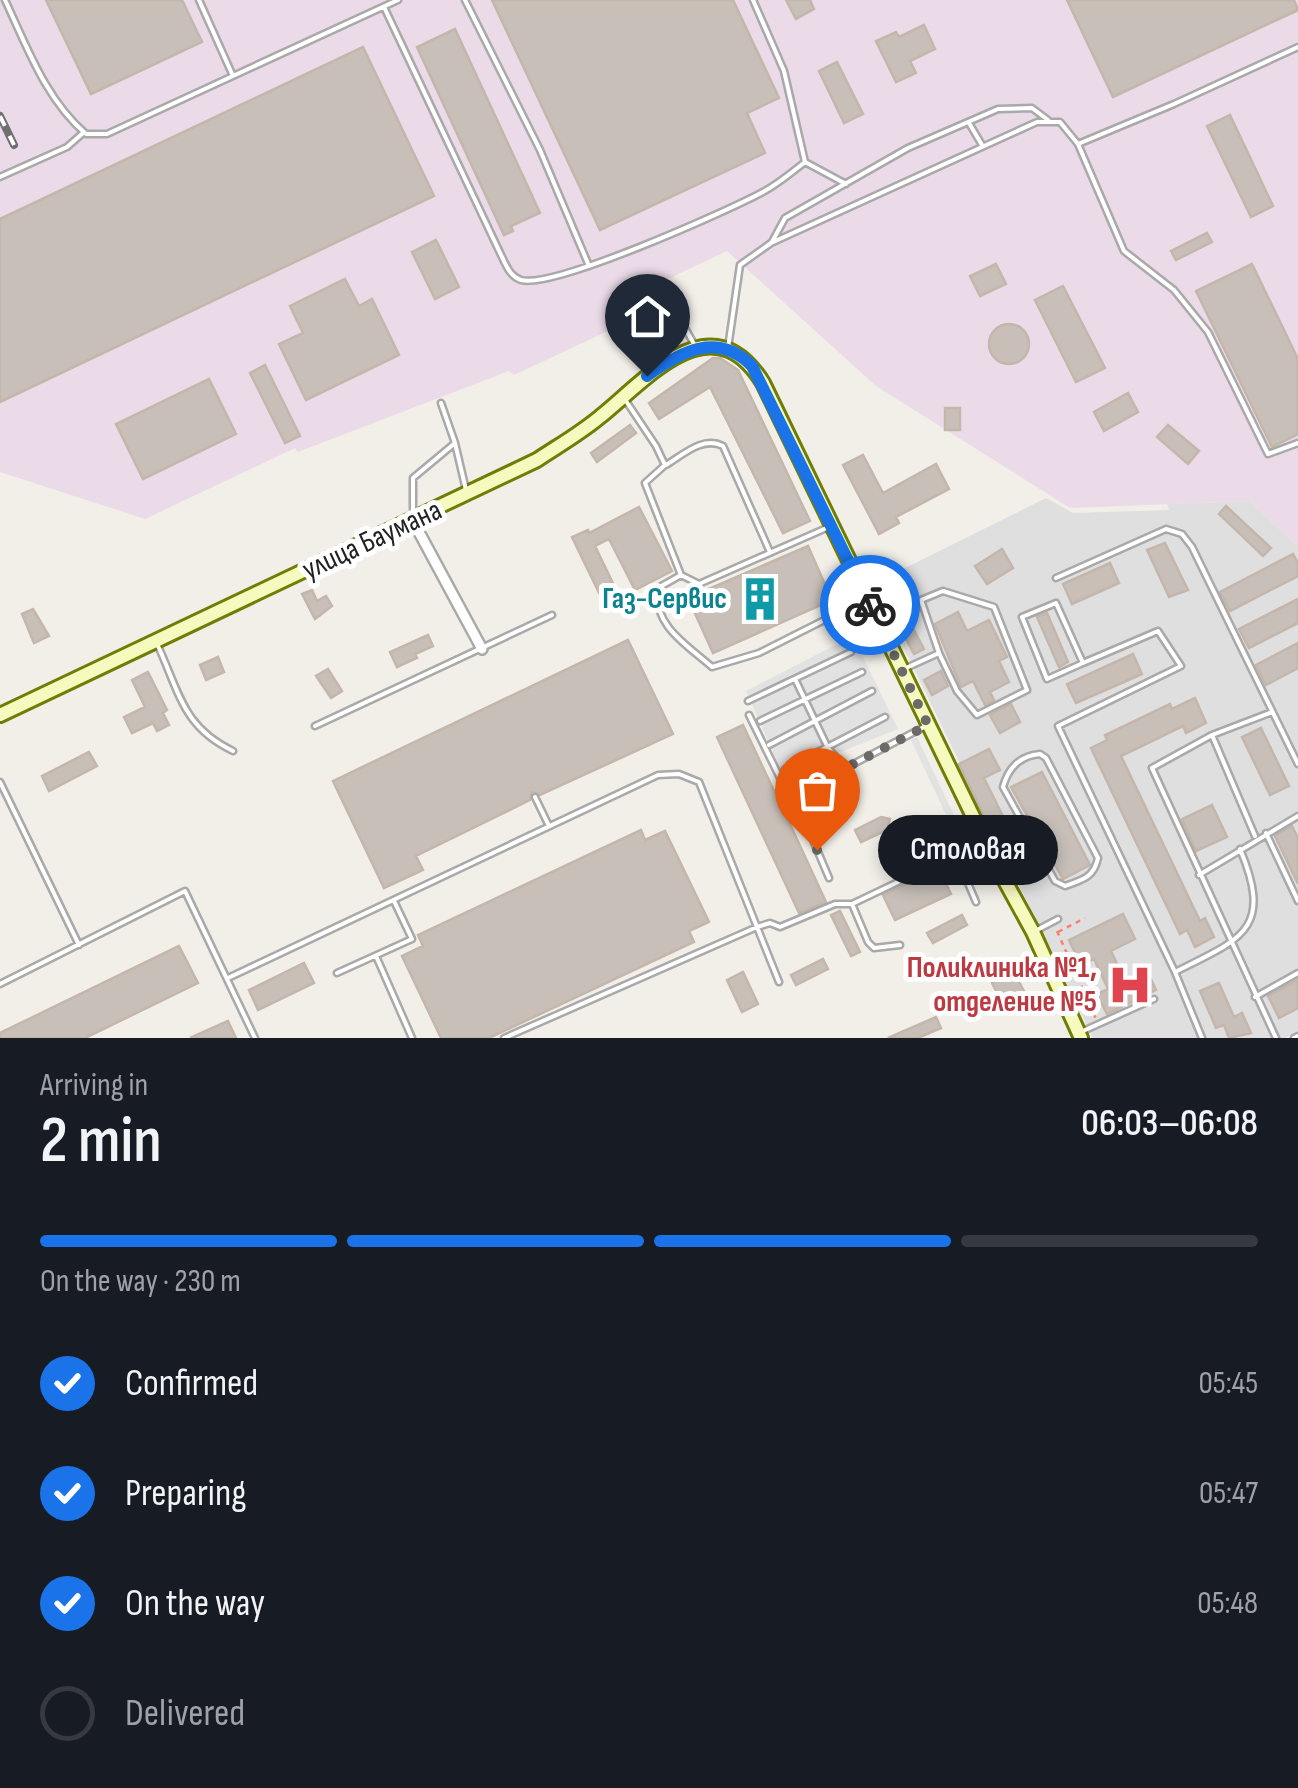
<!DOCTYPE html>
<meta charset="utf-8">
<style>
:root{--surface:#171b24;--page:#20242c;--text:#f1f3f6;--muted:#9ea1a6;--line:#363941;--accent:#1a73e8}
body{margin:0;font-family:"Sofia Sans Condensed",sans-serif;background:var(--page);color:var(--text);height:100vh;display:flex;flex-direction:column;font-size:38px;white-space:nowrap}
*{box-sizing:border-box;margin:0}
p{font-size:32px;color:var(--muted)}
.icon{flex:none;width:55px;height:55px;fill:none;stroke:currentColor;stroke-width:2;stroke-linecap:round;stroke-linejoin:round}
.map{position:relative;height:1038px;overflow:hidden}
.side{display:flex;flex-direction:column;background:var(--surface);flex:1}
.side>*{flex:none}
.pin{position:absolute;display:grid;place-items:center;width:85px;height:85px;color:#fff;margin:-102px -42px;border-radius:50% 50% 50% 0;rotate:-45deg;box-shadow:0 0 10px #0007}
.pin .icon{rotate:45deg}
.courier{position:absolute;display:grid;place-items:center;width:100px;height:100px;margin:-50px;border:8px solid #1a73e8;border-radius:50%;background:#fff;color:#222;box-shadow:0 2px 12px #0007}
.bubble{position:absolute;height:70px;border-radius:35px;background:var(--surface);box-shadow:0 5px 15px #0003;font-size:32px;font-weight:600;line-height:70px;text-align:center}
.headline em{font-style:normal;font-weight:600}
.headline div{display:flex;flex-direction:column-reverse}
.headline{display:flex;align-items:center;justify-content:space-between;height:170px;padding:0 40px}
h1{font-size:65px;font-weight:600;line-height:75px}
.bar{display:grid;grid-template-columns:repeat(4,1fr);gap:15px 10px;align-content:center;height:120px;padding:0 40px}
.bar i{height:12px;border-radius:8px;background:var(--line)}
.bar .current{background:var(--accent)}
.bar p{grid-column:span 4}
ol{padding:0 40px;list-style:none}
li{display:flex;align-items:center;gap:30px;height:110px}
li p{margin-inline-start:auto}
li .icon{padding:10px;border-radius:50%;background:var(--accent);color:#fff;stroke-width:4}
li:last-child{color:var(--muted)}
li i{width:55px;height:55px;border:5px solid var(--line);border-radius:50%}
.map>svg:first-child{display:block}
</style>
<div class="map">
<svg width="1298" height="1038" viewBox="0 0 1298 1038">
<rect width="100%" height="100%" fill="#f2efe9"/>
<path fill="#e0dfdf" d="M1046,498L1073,513L1169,510L1167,504L1250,501L1298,547V1032L1285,1038H1093L873,584Z"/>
<path fill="#ebdbe8" d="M0,0H1298V547L1250,501L1070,508L876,386L727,251L634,295L642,315L514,375L509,371L298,452L295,448L145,519L0,472Z"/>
<path fill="#e2e2e2" d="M853,636L898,729L783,775L746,691Z
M917,737L962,832L955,834L911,740Z"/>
<path fill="#c7bfb8" stroke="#c4b6ab" stroke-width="2.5" d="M46,0H182L202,42L91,94Z
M492,0H733L779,98L747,113L765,153L600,230Z
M786,0H810L814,9L796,19Z
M1067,0H1294L1298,10L1113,97Z
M924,25L935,49L910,61L916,73L896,82L876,41L896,32L899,37Z
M455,29L540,213L511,226L513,231L504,235L417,47Z
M363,47L434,196L0,402V219Z
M837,62L863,114L844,123L819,71Z
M1230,115L1273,206L1251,217L1207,126Z
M1207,233L1212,242L1176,260L1171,251Z
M436,240L459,287L435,299L412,252Z
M996,264L1006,284L980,296L970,276Z
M1252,264L1298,359V434L1272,447L1196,291Z
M345,279L359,306L372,299L399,355L306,400L279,344L303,333L290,306Z
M1063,286L1105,368L1076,382L1035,300Z
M989 344a20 20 0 1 1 40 0a20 20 0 1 1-40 0Z
M713,358H720L738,370L810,521L783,533L710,387L659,419L649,403Z
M265,365L300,436L285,443L250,373Z
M209,379L236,434L143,479L116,424Z
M1128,393L1138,412L1104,431L1094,412Z
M945,408H960V430H945Z
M630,425L636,433L597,462L591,453Z
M1168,425L1199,451L1188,464L1157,437Z
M863,455L883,493L936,464L949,489L896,517L899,523L879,534L843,465Z
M1226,506L1271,548L1263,556L1219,514Z
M639,507L672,571L635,590L609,539L595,546L620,598L605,605L572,537L588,530L589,533Z
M1165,543L1188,590L1169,597L1147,550Z
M808,546L832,600L713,653L688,598Z
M1002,549L1013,568L987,584L975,566Z
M1293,554L1298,563V576L1230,611L1220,592Z
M1110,563L1119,583L1072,604L1063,584Z
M312,590L317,601L326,596L332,606L315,619L302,594Z
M1298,599V623L1249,648L1239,629Z
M900,604L924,649L914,654L890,609Z
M33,609L49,636L34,643L22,614Z
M958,612L967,631L989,620L1007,657L999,661L1009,682L990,692L994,700L985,705L973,681L961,687L935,624Z
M1047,613L1068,662L1059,667L1037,617Z
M428,635L433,646L415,654L417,658L397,667L390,652Z
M628,640L673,734L540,795L532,792L530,800L416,856L423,870L384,888L333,781Z
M1298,643V668L1266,685L1256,665Z
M1133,654L1142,674L1076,703L1067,684Z
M218,657L224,672L206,680L200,665Z
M328,669L342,691L331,698L316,676Z
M941,671L948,686L932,695L924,680Z
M148,672L167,710L163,713L169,725L157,731L153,723L132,733L124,717L145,707L132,680Z
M1195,698L1206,723L1186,733L1183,726L1121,756L1200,921L1205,918L1214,937L1195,947L1187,930L1180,934L1091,748L1107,740L1105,735L1170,704L1172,709Z
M1011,704L1020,722L1000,733L990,715Z
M743,725L775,793L783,792L796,819L789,822L826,902L799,913L717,737Z
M1261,728L1289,786L1270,795L1242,737Z
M989,749L1000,770L984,778L1021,853L1005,860L959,764Z
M89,752L97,766L49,791L42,776Z
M1042,772L1090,865L1063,879L1011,787Z
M1212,805L1227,837L1196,851L1182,819Z
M881,817L890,819L887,830L861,842L855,830Z
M1292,826L1298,838V884L1275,836Z
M641,830L645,840L665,831L709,922L689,931L694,942L489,1038H441L402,956L423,946L418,935Z
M939,869L951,894L895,920L883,895Z
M840,911L860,952L851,956L831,915Z
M1123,914L1135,939L1111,951L1125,981L1147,971L1156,990L1107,1014L1097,994L1108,989L1094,959L1081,965L1069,940Z
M962,915L967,925L933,943L927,933Z
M179,946L198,983L85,1038H0V1033Z
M823,959L828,969L796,985L791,975Z
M304,963L314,983L258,1010L249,990Z
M743,972L758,1004L742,1012L727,980Z
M1014,972L1029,1001L1007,1012L992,983Z
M1298,980V1008L1279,1018L1268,996Z
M1219,983L1234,1017L1242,1013L1251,1033L1229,1038L1224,1025L1216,1028L1200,991Z
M936,1017L941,1028L918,1038H888Z
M228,1021L236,1038H190Z"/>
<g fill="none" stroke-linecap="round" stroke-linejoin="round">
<g stroke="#a9a9a9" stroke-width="9">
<path id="lane" d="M5,0C27,47 46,100 86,134H107L398,0
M199,0L233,76
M465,0L540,150L589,266
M753,0L784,71L805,162L846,184
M384,7L502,257C507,267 510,276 521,280C553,289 725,212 761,193C777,185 791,173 805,162
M969,123L982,145
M1078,144L1124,251L1174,290L1208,332L1268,454L1298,443
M0,177L67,147L83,133
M772,242L785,218L908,148L998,109L1032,108L1048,120
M664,291L694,344
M728,348L740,265L771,243L1037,122H1060L1078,144L1174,104L1298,47
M626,401L656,446L665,465L645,483L681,575L699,584L831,526
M455,443L466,490
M666,465C684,454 703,436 723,446L770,552
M413,516V478L455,443L441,403
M681,575L658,588C652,625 687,645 712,667L759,653L864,600
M1056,578L1166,529L1182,534L1192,547L1298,764
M158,646C180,694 183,727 233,751
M1083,663L1047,679L1022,617L1056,603L1083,663L1158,631L1181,666L1058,726L1175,972
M906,668L939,653L957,691L977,715L1027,690L994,607L943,591L921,600L939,653
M796,681L828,748L844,767
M748,701L851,652
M1272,712L1212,735L1152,768L1276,1038
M749,715L782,782L794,795
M760,721L862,672
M315,726L552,615
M1212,735L1255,836
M769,745L872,691
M785,769L885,717
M0,782L79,945
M535,797L548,824
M1266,833L1298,901
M956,855L976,902
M1003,868L1038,850L1055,881L1065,886C1083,880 1094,877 1098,858L1046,758L1040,754C1019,756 1008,768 1003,787L1038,850
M1199,875L1298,816
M829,878L794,795L924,727
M1037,930L1058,919
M900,945L874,948L868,942L852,904L982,842
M376,956L412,1038
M337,973L412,939L394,901
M228,978L658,775L679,774L699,782L779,982
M0,984L185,891L255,1038
M1255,997L1298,973
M1083,1031L1154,999
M504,1038L757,927L770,923L780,927L835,904H852
M1202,1038L1175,972C1241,939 1274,930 1240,849
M1294,1038L1298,1036"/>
</g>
<g stroke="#a9a9a9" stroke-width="14">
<path id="street" d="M413,521L482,649"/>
</g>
<g stroke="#707d05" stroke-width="18">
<path id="secondary" d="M0,715L537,460C558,446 581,433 601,416C649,377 712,301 763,383L999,870L1033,932L1081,1038"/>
</g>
<path stroke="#fa8072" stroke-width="2.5" stroke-dasharray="5 5" stroke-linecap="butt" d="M1057,931L1096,1019
M1058,932L1085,918
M1075,970L1090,969"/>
<use href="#lane" stroke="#fff" stroke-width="4"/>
<use href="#street" stroke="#fff" stroke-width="9"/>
<use href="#secondary" stroke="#f7fabf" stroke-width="12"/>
<g stroke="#707070" stroke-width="8">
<path id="rail" d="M0,116L14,145"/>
</g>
<use href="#rail" stroke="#fff" stroke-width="4" stroke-dasharray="11" stroke-linecap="butt"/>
</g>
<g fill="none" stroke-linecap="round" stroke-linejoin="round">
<path stroke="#6b6a68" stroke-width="10" stroke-dasharray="0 18" d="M817,850L794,795L928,725L870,605"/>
<path stroke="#1a73e8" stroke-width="12" d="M647,376C681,351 718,331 752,366L870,605"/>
</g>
<defs>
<g id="building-bare" transform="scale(3.45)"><path d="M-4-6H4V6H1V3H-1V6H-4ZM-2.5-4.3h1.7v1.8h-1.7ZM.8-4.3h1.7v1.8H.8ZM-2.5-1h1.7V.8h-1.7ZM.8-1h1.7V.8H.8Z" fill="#0f9aa8" stroke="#fff" stroke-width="2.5" paint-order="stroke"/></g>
<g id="hospital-bare" transform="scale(3.45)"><path d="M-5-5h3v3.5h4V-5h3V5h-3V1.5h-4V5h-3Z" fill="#e0444e" stroke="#fff" stroke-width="2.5" paint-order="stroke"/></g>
</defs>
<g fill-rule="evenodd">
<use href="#building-bare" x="760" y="599"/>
<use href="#hospital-bare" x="1130" y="985"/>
</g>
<g text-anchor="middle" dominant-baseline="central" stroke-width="10" stroke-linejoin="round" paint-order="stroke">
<g font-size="30" fill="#222" stroke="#fff">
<text transform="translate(372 540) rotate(-25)">улица Баумана</text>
</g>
<g font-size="30" font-weight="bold" fill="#0d838f" stroke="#fff" text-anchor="end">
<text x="727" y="599">Газ-Сервис</text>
</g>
<g font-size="30" font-weight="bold" fill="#be3a42" stroke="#fff" text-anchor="end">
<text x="1097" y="968">Поликлиника №1,<tspan x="1097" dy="34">отделение №5</tspan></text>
</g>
</g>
</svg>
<div class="pin" style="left:817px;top:850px;background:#ea580c"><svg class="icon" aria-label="bag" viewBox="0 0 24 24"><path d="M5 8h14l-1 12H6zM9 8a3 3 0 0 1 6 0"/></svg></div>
<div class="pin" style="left:647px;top:376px;background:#1f2937"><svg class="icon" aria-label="home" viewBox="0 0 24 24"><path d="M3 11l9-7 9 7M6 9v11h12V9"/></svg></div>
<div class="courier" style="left:870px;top:605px"><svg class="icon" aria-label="bike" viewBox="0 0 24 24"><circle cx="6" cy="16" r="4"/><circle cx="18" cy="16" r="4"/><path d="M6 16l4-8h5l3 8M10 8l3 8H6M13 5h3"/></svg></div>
<div class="bubble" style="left:878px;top:815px;width:180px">Столовая</div>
</div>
<section class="side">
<div class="headline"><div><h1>2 min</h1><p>Arriving in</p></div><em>06:03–06:08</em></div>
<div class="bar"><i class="current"></i><i class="current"></i><i class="current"></i><i></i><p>On the way · 230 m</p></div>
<ol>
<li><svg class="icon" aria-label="check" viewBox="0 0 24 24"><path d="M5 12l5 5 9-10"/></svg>Confirmed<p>05:45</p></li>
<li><svg class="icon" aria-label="check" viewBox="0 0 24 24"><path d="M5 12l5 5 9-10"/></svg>Preparing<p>05:47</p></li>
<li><svg class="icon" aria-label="check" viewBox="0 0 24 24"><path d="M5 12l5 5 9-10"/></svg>On the way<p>05:48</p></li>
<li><i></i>Delivered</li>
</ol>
</section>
